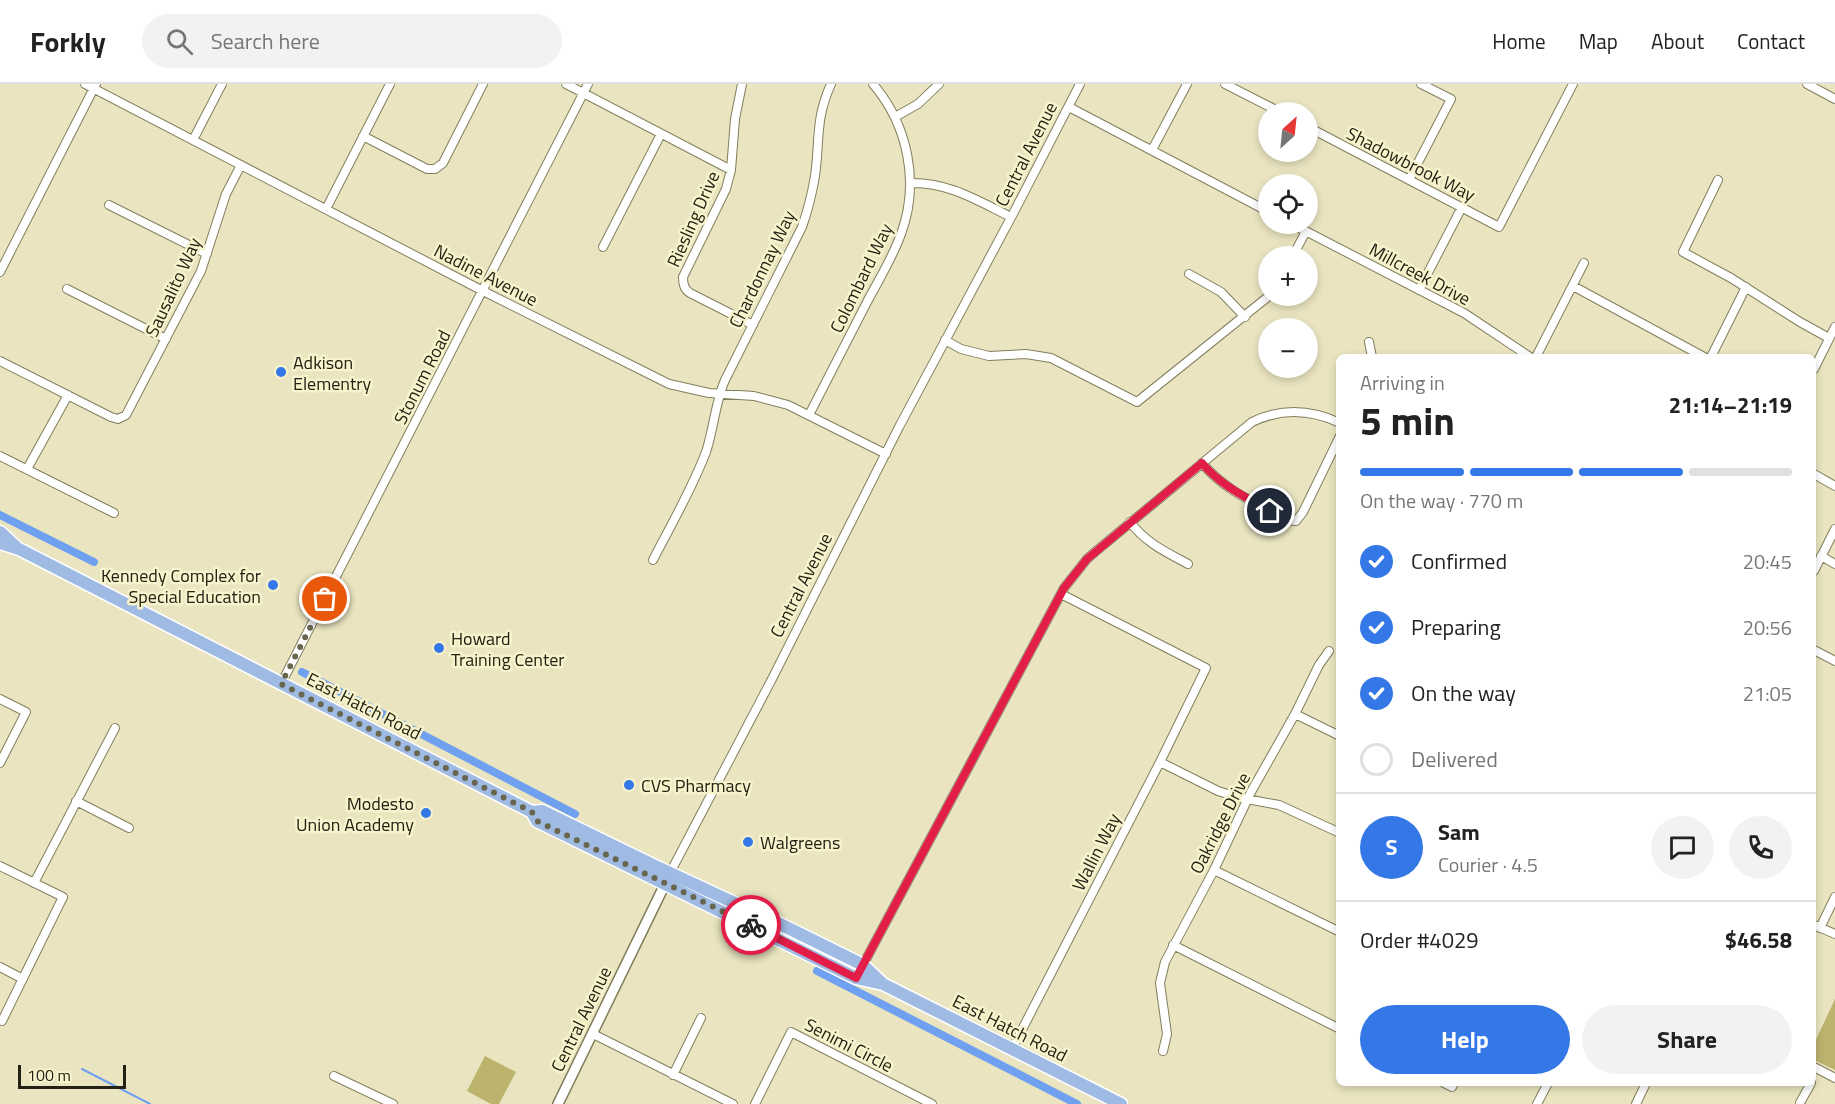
<!DOCTYPE html>
<meta charset="utf-8">
<style>
:root{--surface:#fff;--page:#f2f2f2;--text:#222;--muted:#767676;--line:#e0e0e0;--accent:#3378e6}
body{margin:0;font-family:"Titillium Web",sans-serif;background:var(--page);color:var(--text);height:100vh;display:flex;flex-direction:column;font-size:22px;white-space:nowrap}
*{box-sizing:border-box;margin:0}
p{font-size:20px;color:var(--muted)}
.icon{flex:none;width:33px;height:33px;fill:none;stroke:currentColor;stroke-width:2;stroke-linecap:round;stroke-linejoin:round}
.map{position:relative;flex:1;overflow:hidden}
.sheet{position:absolute;left:1336px;top:270px;width:480px;height:732px;display:flex;flex-direction:column;background:var(--surface);border-radius:9px;box-shadow:0 3px 9px #0003}
.sheet>*{flex:none}
.needle{width:39px;rotate:27deg}
.fabs{position:absolute;left:1258px;top:18px;display:grid;gap:12px}
.fabs a{display:grid;place-items:center;width:60px;height:60px;border-radius:50%;background:var(--surface);box-shadow:0 3px 9px #0003;font-size:30px}
.scale{position:absolute;left:18px;bottom:15px;width:108px;box-sizing:border-box;padding-left:6px;border:3px solid #232113;border-top:0;font-size:16px;line-height:21px;white-space:nowrap;color:#232113;-webkit-text-stroke:4px #f7f3cd;paint-order:stroke}
.pin{position:absolute;display:grid;place-items:center;width:51px;height:51px;color:#fff;margin:-26px;border:3px solid #fff;border-radius:50%;box-shadow:0 2px 6px #0007}
.courier{position:absolute;display:grid;place-items:center;width:60px;height:60px;margin:-30px;border:4px solid #e11d48;border-radius:50%;background:#fff;color:#222;box-shadow:0 2px 8px #0007}
.overview em{font-style:normal;font-weight:700}
.overview div{display:flex;flex-direction:column-reverse}
.overview{display:flex;align-items:center;justify-content:space-between;height:102px;padding:0 24px}
h1{font-size:39px;font-weight:700;line-height:45px}
.bar{display:grid;grid-template-columns:repeat(4,1fr);gap:9px 6px;align-content:center;height:72px;padding:0 24px}
.bar i{height:8px;border-radius:4px;background:var(--line)}
.bar .selected{background:var(--accent)}
.bar p{grid-column:span 4}
.line{display:flex;align-items:center;gap:15px;padding:0 24px;border-top:2px solid var(--line)}
.line div{flex:1}
.round{display:grid;place-items:center;flex:none;width:63px;height:63px;border-radius:32px;background:var(--page)}
ol{padding:0 24px;list-style:none}
li{display:flex;align-items:center;gap:18px;height:66px}
li p{margin-inline-start:auto}
li .icon{padding:6px;border-radius:50%;background:var(--accent);color:#fff;stroke-width:4}
li:last-child{color:var(--muted)}
li i{width:33px;height:33px;border:3px solid var(--line);border-radius:50%}
.button{display:flex;gap:12px;margin-top:auto;padding:12px 24px}
.button a{flex:1;height:69px;border-radius:36px;background:var(--accent);color:#fff;font-size:24px;font-weight:700;line-height:69px;text-align:center}
.button a+a{background:var(--page);color:var(--text)}
header{display:flex;align-items:center;gap:36px;box-sizing:border-box;height:84px;padding:0 30px;background:var(--surface);border-bottom:2px solid var(--line)}
header strong{font-size:28px}
nav{display:flex;gap:33px;margin-inline-start:auto;font-size:21px}
.search{width:420px;height:54px;background:var(--page);display:flex;align-items:center;gap:15px;box-sizing:border-box;padding:0 21px;border-radius:33px;color:var(--muted);font-size:22px}
.map>svg:first-child{display:block}
</style>
<header>
<strong>Forkly</strong>
<div class="search"><svg class="icon" aria-label="search" viewBox="0 0 24 24"><circle cx="10" cy="10" r="6"/><path d="M15 15l6 6"/></svg>Search here</div>
<nav><a>Home</a><a>Map</a><a>About</a><a>Contact</a></nav>
</header>
<div class="map">
<svg width="1835" height="1020" viewBox="0 0 1835 1020">
<rect width="100%" height="100%" fill="#eae5c0"/>
<path fill="#bcb36d" d="M1835,915V986L1814,976V960Z
M485,972L516,988L499,1020H491L467,1007Z"/>
<g fill="none" stroke-linecap="round" stroke-linejoin="round">
<path stroke="#6fa1f0" stroke-width="2" d="M82,985L150,1020"/>
<path stroke="#6fa1f0" stroke-width="8" d="M0,431L94,478
M302,588L575,730
M817,887L1077,1020"/>
<g stroke="#827e5c" stroke-width="10">
<path id="minor" d="M85,0L483,207L669,300L709,309L754,312L788,321L886,370
M566,0L731,86
M742,0L735,35L731,86L726,105L683,193C683,200 684,205 690,209L753,241
M1225,0L1280,28
M1807,0L1835,15
M1069,23L1269,128
M895,33L918,20L939,0
M1308,43L1499,143L1573,0
M363,52L427,85H435L443,79L483,0
M193,56L222,0
M1152,66L1187,0
M1409,96L1451,15L1421,0
M1718,96L1683,168L1731,194L1800,238L1829,254
M910,99C949,98 978,117 1011,133
M109,121L207,170
M326,125L390,0
M1292,140L1464,229L1530,273
M603,163L661,50
M1293,172L1306,147
M0,188L96,0
M1189,190L1221,208L1245,233
M1573,202L1704,273
M67,205L166,255
M1419,206L1462,123
M945,256L961,265L989,272L1026,270L1051,274L1137,318L1269,212
M1369,258L1372,273
M1536,273L1584,179
M1711,273L1746,203
M0,277L111,333L118,335L126,331L201,187L226,110L241,81
M1814,285L1835,243
M809,331C828,294 847,257 866,220C878,197 892,175 901,150C920,99 908,41 873,0
M0,372L114,429
M1202,379C1224,406 1256,419 1287,436L1296,437L1303,428L1340,352
M27,385L68,311
M1814,390L1835,402
M1130,438C1146,459 1166,468 1188,480
M1821,472L1835,480
M653,476C671,441 692,405 706,368C714,344 715,319 725,296L802,143C808,126 812,110 815,92C820,57 815,35 831,0
M1814,487L1835,445
M1814,566L1835,577
M281,600L588,0
M0,615L26,628L0,679
M1295,630L1340,652
M1160,678L1218,707L1241,714L1279,721L1340,749
M76,717L129,744
M0,782L63,813L2,937
M1214,786L1340,848
M670,789L772,595L899,343L1014,128L1080,0
M34,799L115,644
M1814,841L1835,850
M1820,844L1835,813
M1173,861L1340,945
M0,883L23,895
M856,894L1064,504L1087,475L1095,468L1252,338C1281,324 1310,325 1340,339
M593,950L733,1020
M1012,965L1160,678L1206,584L1061,510
M1163,967L1167,950L1160,899L1165,878L1214,786L1251,708L1295,630L1319,581L1329,567
M1814,983L1835,994
M673,991L701,934
M334,992L393,1020
M1444,999L1452,1003L1454,999
M1800,1019L1811,999
M755,1020L791,948L932,1020
M1537,1020L1548,999
M1636,1020L1646,999"/>
</g>
<g stroke="#827e5c" stroke-width="12">
<path id="tertiary" d="M558,1020L667,796"/>
</g>
<g stroke="#fff" stroke-width="15">
<path id="primary" d="M0,448L16,463
M0,459L19,465L532,728L537,737L856,894L883,900L1121,1020
M532,728L542,727L657,783L782,841L863,881L881,898"/>
</g>
<use href="#minor" stroke="#fff" stroke-width="8"/>
<use href="#tertiary" stroke="#fff" stroke-width="9"/>
<use href="#primary" stroke="#a0bbe3" stroke-width="12"/>
</g>
<g fill="none" stroke-linecap="round" stroke-linejoin="round">
<path stroke="#696650" stroke-width="6" stroke-dasharray="0 10.8" d="M325,515L281,600L532,728L537,737L751,841"/>
<path stroke="#e11d48" stroke-width="8" d="M751,841L856,894L1064,504L1087,475L1202,379C1220,401 1245,413 1270,427"/>
</g>
<g fill="#3378e6" stroke="#f7f3cd" stroke-width="2">
<circle cx="281" cy="288" r="6"/>
<circle cx="273" cy="501" r="6"/>
<circle cx="439" cy="564" r="6"/>
<circle cx="629" cy="701" r="6"/>
<circle cx="426" cy="729" r="6"/>
<circle cx="748" cy="758" r="6"/>
</g>
<g text-anchor="middle" dominant-baseline="central" stroke-width="5" stroke-linejoin="round" paint-order="stroke">
<g font-size="18" fill="#232113" stroke="#f7f3cd">
<text transform="translate(1026 70) rotate(-63)">Central Avenue</text>
<text transform="translate(1411 80) rotate(27)">Shadowbrook Way</text>
<text transform="translate(693 135) rotate(-66)">Riesling Drive</text>
<text transform="translate(762 185) rotate(-64)">Chardonnay Way</text>
<text transform="translate(1420 190) rotate(28)">Millcreek Drive</text>
<text transform="translate(486 191) rotate(27)">Nadine Avenue</text>
<text transform="translate(861 194) rotate(-64)">Colombard Way</text>
<text transform="translate(173 203) rotate(-65)">Sausalito Way</text>
<text transform="translate(422 293) rotate(-63)">Stonum Road</text>
<text transform="translate(801 501) rotate(-63)">Central Avenue</text>
<text transform="translate(364 622) rotate(27)">East Hatch Road</text>
<text transform="translate(1220 739) rotate(-63)">Oakridge Drive</text>
<text transform="translate(1096 768) rotate(-63)">Wallin Way</text>
<text transform="translate(581 935) rotate(-64)">Central Avenue</text>
<text transform="translate(1010 944) rotate(27)">East Hatch Road</text>
<text transform="translate(849 961) rotate(27)">Senimi Circle</text>
</g>
<g font-size="18" fill="#232113" stroke="#f7f3cd" text-anchor="start">
<text x="293" y="278">Adkison<tspan x="293" dy="21">Elementry</tspan></text>
<text x="261" y="491" text-anchor="end">Kennedy Complex for<tspan x="261" dy="21">Special Education</tspan></text>
<text x="451" y="554">Howard<tspan x="451" dy="21">Training Center</tspan></text>
<text x="641" y="701">CVS Pharmacy</text>
<text x="414" y="719" text-anchor="end">Modesto<tspan x="414" dy="21">Union Academy</tspan></text>
<text x="760" y="758">Walgreens</text>
</g>
</g>
</svg>
<div class="fabs">
<a><svg class="needle" viewBox="-14 -14 28 28"><path d="M0-13l5 13h-10z" fill="#e53935"/><path d="M0 13l5-13h-10z" fill="#767676"/></svg></a>
<a><svg class="icon" aria-label="locate" viewBox="0 0 24 24"><circle cx="12" cy="12" r="6"/><path d="M12 2v4M12 18v4M2 12h4M18 12h4"/></svg></a>
<a>+</a>
<a>−</a>
</div>
<div class="scale">100 m</div>
<div class="pin" style="left:325px;top:515px;background:#ea580c"><svg class="icon" aria-label="bag" viewBox="0 0 24 24"><path d="M5 8h14l-1 12H6zM9 8a3 3 0 0 1 6 0"/></svg></div>
<div class="pin" style="left:1270px;top:427px;background:#1f2937"><svg class="icon" aria-label="home" viewBox="0 0 24 24"><path d="M3 11l9-7 9 7M6 9v11h12V9"/></svg></div>
<div class="courier" style="left:751px;top:841px"><svg class="icon" aria-label="bike" viewBox="0 0 24 24"><circle cx="6" cy="16" r="4"/><circle cx="18" cy="16" r="4"/><path d="M6 16l4-8h5l3 8M10 8l3 8H6M13 5h3"/></svg></div>
<section class="sheet">
<div class="overview"><div><h1>5 min</h1><p>Arriving in</p></div><em>21:14–21:19</em></div>
<div class="bar"><i class="selected"></i><i class="selected"></i><i class="selected"></i><i></i><p>On the way · 770 m</p></div>
<ol>
<li><svg class="icon" aria-label="check" viewBox="0 0 24 24"><path d="M5 12l5 5 9-10"/></svg>Confirmed<p>20:45</p></li>
<li><svg class="icon" aria-label="check" viewBox="0 0 24 24"><path d="M5 12l5 5 9-10"/></svg>Preparing<p>20:56</p></li>
<li><svg class="icon" aria-label="check" viewBox="0 0 24 24"><path d="M5 12l5 5 9-10"/></svg>On the way<p>21:05</p></li>
<li><i></i>Delivered</li>
</ol>
<div class="line" style="height:108px"><b class="round" style="background:var(--accent);color:#fff">S</b><div><b>Sam</b><p>Courier · 4.5</p></div><a class="round"><svg class="icon" aria-label="chat" viewBox="0 0 24 24"><path d="M4 5h16v11H9l-5 4z"/></svg></a><a class="round"><svg class="icon" aria-label="phone" viewBox="0 0 24 24"><path d="M5 4h4l2 5-3 2q2 4 5 5l2-3 5 2v4C11 20 4 13 5 4z"/></svg></a></div>
<div class="line" style="height:78px"><div>Order #4029</div><b>$46.58</b></div>
<div class="button"><a>Help</a><a>Share</a></div>
</section>
</div>
